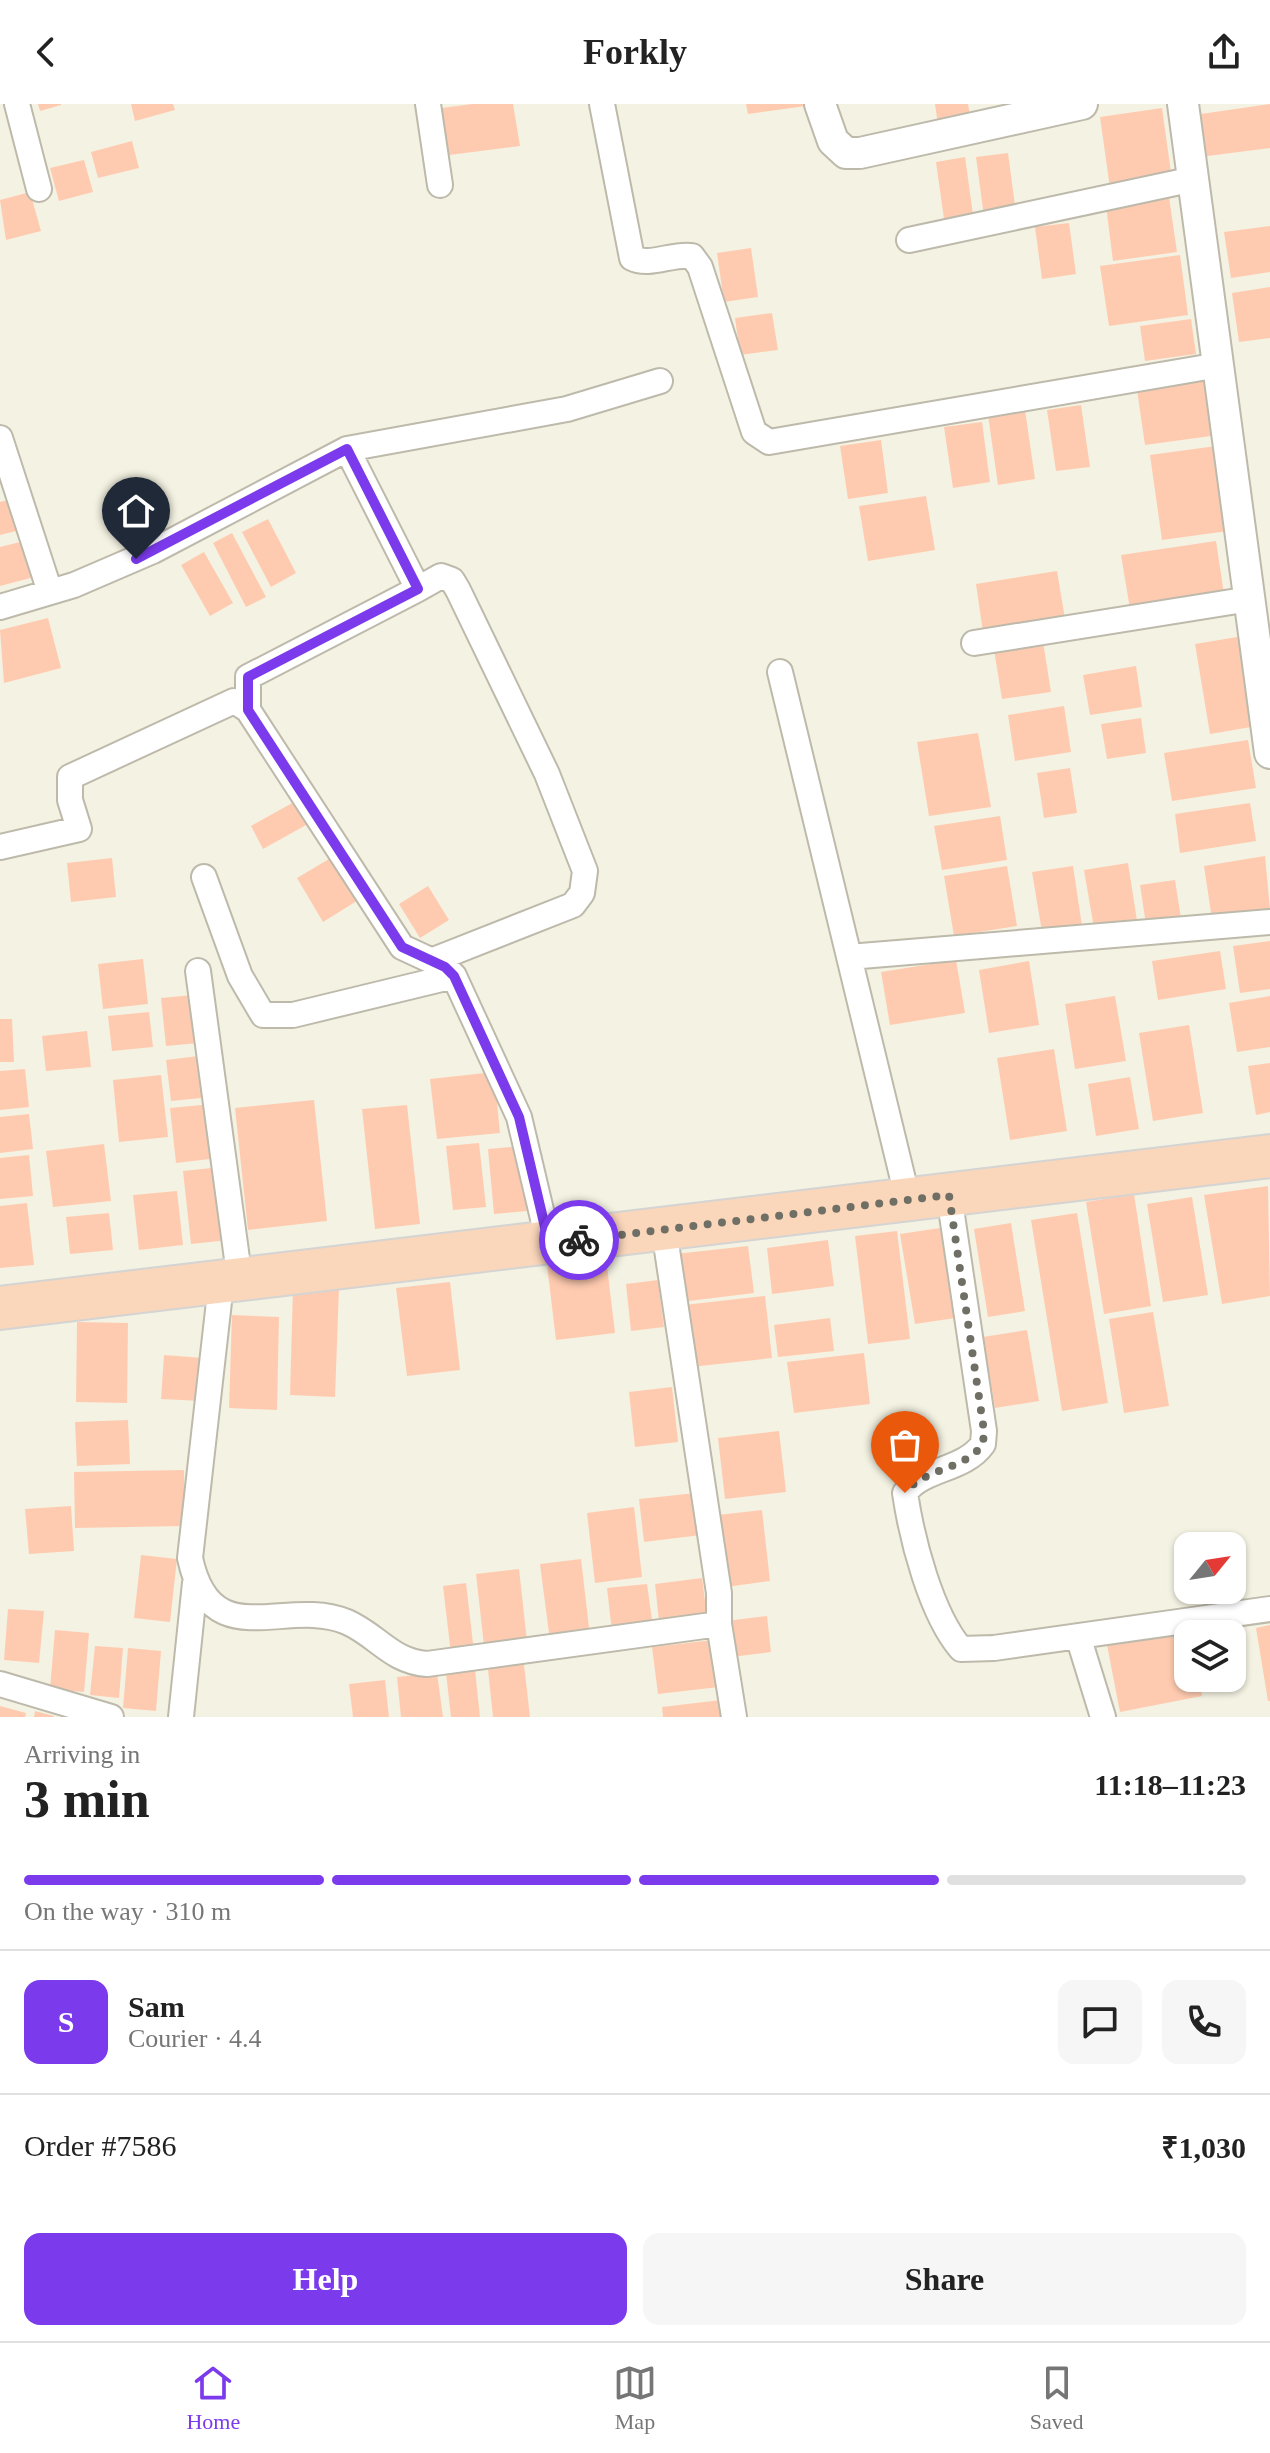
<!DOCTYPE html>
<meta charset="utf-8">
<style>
:root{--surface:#fff;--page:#f6f6f6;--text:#222;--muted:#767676;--line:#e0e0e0;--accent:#7c3aed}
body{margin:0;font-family:Georgia,serif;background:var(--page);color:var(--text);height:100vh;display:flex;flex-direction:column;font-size:30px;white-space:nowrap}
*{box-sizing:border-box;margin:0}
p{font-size:26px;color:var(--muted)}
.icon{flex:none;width:44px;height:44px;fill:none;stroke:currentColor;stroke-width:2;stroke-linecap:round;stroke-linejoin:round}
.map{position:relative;height:1613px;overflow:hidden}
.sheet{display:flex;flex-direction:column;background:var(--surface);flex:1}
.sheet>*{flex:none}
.needle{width:52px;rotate:60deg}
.controls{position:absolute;left:1174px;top:1428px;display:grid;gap:16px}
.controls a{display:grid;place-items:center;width:72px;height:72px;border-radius:16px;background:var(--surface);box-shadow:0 2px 6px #0004;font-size:40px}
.pin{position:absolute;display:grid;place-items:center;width:68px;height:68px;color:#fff;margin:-82px -34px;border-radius:50% 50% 50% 0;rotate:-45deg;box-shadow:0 0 8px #0007}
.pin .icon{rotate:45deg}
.courier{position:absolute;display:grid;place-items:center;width:80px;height:80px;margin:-40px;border:6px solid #7c3aed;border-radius:50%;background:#fff;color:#222;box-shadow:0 2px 10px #0007}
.head em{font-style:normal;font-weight:700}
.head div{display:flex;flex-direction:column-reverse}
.head{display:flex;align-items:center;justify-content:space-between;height:136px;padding:0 24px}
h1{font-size:52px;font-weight:700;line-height:60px}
.bar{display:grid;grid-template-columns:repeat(4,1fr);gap:12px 8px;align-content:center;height:96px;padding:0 24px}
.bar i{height:10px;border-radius:6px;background:var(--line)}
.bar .active{background:var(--accent)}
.bar p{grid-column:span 4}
.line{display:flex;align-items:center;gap:20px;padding:0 24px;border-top:2px solid var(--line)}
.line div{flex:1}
.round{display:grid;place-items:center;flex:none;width:84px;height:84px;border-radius:16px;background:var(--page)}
.action{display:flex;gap:16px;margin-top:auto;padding:16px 24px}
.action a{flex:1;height:92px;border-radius:16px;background:var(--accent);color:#fff;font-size:32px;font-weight:700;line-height:92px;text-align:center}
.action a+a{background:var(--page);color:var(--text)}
header{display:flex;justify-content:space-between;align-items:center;height:104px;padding:0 24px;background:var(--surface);font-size:36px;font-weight:700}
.tabs{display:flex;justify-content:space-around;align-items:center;height:112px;border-top:2px solid var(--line);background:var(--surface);font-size:22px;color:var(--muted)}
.tabs a{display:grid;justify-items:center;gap:4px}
.tabs .active{color:var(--accent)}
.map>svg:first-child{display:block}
</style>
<header><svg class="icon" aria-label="back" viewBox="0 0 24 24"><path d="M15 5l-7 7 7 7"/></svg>Forkly<svg class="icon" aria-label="share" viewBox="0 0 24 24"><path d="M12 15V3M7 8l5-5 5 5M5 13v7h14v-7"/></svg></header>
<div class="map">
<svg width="1270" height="1613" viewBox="0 0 1270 1613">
<rect width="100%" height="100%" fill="#f4f2e2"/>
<path fill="#ffcbb0" d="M38,0H61V1L40,7Z
M131,0H173L175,6L135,17Z
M472,0H513L520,42L449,51L442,4Z
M746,0H806V2L748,10Z
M935,0H968L971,17L938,21Z
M1270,0V44L1200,53L1194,11Z
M1162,4L1172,76L1110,84L1100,13Z
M132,37L139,64L98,74L91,48Z
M1008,49L1016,109L984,113L976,53Z
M965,53L974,118L945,122L936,58Z
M84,56L93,88L59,97L50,64Z
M30,88L41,127L6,136L0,96Z
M1169,93L1177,148L1113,157L1106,102Z
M1069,119L1076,170L1042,175L1035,123Z
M1270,122V168L1231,174L1224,128Z
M751,144L758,193L724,198L717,149Z
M1180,151L1188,211L1109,222L1100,162Z
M1270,183V234L1239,238L1232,189Z
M772,209L778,246L740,251L735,214Z
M1191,215L1196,250L1145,257L1140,222Z
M1204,277L1211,332L1145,341L1137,286Z
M1081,301L1090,363L1056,367L1047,306Z
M1025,306L1035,375L998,381L988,311Z
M982,318L990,378L953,384L944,323Z
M881,336L888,389L848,395L840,342Z
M1216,342L1228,427L1162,436L1150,351Z
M926,392L935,446L868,457L859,402Z
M12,395L20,426L0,431V398Z
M268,415L296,469L271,483L242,428Z
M232,429L266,493L246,503L213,439Z
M32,435L42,471L0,482V443Z
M1216,437L1224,490L1130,505L1121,451Z
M204,448L233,499L210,512L181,461Z
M1057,467L1065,515L983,528L976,480Z
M48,514L61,564L4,579L0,526Z
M1243,532L1257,622L1210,630L1195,540Z
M1043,538L1051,588L1002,595L994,546Z
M1136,562L1142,603L1090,611L1083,571Z
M1064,602L1071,648L1015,657L1008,611Z
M1141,614L1146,649L1107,655L1101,620Z
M978,629L991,703L929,712L917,638Z
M1248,636L1256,684L1172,697L1164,649Z
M1070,664L1077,709L1044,714L1037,669Z
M303,693L315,716L263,745L251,722Z
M1250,699L1256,737L1180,749L1175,710Z
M1000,712L1007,756L942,766L934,722Z
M334,752L360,795L323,818L297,774Z
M1265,752L1270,806L1212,815L1204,762Z
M112,754L116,793L71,798L67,759Z
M1128,759L1138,823L1095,830L1084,766Z
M1007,762L1017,822L954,832L944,772Z
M1073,762L1082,822L1042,828L1032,768Z
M1175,776L1182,821L1147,827L1140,781Z
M428,782L449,816L420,834L399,800Z
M1270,837V885L1240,889L1233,842Z
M1220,847L1226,885L1158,896L1152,857Z
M143,855L148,900L103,905L98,860Z
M956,856L965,909L890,921L881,868Z
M1029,857L1039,921L989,929L979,866Z
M193,891L199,939L166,942L161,894Z
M1115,892L1126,957L1075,965L1065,900Z
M1270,892V943L1237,948L1229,899Z
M149,908L153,943L112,947L108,912Z
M0,915H12L14,958H0Z
M1189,921L1203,1009L1153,1017L1139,929Z
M87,927L91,963L46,967L42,932Z
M1054,945L1067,1027L1010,1036L997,954Z
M206,951L211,993L171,997L166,956Z
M1270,959V1008L1256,1011L1248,962Z
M25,965L29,1003L0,1006V967Z
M494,968L500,1029L437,1035L430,975Z
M161,971L168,1033L119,1038L113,976Z
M1130,973L1139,1025L1096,1032L1088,980Z
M314,996L327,1117L248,1126L235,1004Z
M212,1000L218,1054L176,1059L170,1004Z
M407,1001L420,1120L375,1125L362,1005Z
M29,1010L33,1045L0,1049V1013Z
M479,1039L486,1103L453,1106L446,1042Z
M104,1040L111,1097L53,1103L46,1047Z
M520,1042L527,1107L494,1110L488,1045Z
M29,1051L33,1092L0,1095V1054Z
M221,1063L229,1136L191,1140L183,1067Z
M1268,1082L1270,1192L1222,1200L1204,1091Z
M177,1087L183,1141L139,1146L133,1091Z
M1134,1090L1151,1202L1104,1210L1086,1098Z
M1192,1093L1208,1191L1163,1198L1147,1100Z
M27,1099L34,1161L0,1164V1102Z
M109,1109L113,1146L70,1150L66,1113Z
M1077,1109L1108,1299L1062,1307L1031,1116Z
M1011,1119L1025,1207L988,1213L974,1125Z
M940,1124L955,1214L915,1220L900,1130Z
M897,1127L910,1235L868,1240L855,1132Z
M828,1136L834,1182L772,1190L767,1144Z
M748,1142L754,1189L681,1198L675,1150Z
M606,1154L615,1229L556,1236L547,1161Z
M658,1176L664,1223L631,1227L626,1180Z
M450,1178L460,1266L407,1272L396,1184Z
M293,1182L339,1184L335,1293L290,1291Z
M765,1192L772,1254L691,1263L684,1201Z
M1153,1208L1169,1302L1124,1309L1109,1215Z
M232,1211L279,1213L277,1306L229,1304Z
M830,1214L834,1247L778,1253L774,1221Z
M77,1218L128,1219L127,1299L76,1298Z
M1027,1226L1039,1297L995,1304L983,1233Z
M864,1249L870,1300L794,1309L787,1258Z
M164,1251L203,1254L201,1297L161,1295Z
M672,1283L678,1338L635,1343L629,1288Z
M128,1316L130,1360L77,1362L75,1318Z
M779,1327L786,1388L725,1395L718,1334Z
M184,1366L185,1422L75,1424L74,1368Z
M696,1389L701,1431L644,1438L639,1395Z
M71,1402L74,1447L29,1450L25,1405Z
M634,1403L642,1473L595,1479L587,1409Z
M762,1406L770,1477L726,1483L718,1411Z
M141,1451L177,1455L170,1518L134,1514Z
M581,1455L590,1532L550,1537L540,1460Z
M519,1465L527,1537L484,1542L476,1470Z
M702,1474L707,1512L659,1517L655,1480Z
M466,1479L474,1548L451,1550L443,1482Z
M647,1480L653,1523L612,1528L607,1484Z
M8,1505L44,1507L39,1559L4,1556Z
M767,1512L771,1548L731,1553L726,1517Z
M1270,1521V1597H1268L1256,1524Z
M1189,1525L1188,1574H1199L1202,1592L1120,1608L1107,1541Z
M55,1526L89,1529L84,1588L50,1585Z
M713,1536L719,1583L658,1590L652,1543Z
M95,1542L123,1544L119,1594L90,1591Z
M128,1544L161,1547L156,1607L123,1604Z
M523,1552L530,1613H493L487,1556Z
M475,1566L480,1613H451L446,1569Z
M437,1569L443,1613H401L397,1573Z
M385,1576L389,1613H353L349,1580Z
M721,1596L723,1613H663L662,1603Z
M0,1602L26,1609L25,1613H0Z
M35,1607L54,1612V1613H34Z"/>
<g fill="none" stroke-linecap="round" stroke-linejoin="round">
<g stroke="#bdbaab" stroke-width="28">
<path id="minor" d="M17,0L39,85
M428,0L440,81
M602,0L632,154C650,163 672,149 692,152L700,163L754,328L769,338L1219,261
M909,136L1194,75
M0,334L50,488
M418,485L441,472L452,476L458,486L547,670L585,767L582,789L573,801L431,857
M0,503L74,481L153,447L347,345L567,305L660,277
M974,539L1250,495
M780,568L908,1096
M248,606V573L418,485L347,345
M0,743L79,725L70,696V673L234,597L248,606L402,843L445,863L454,872L519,1013L549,1140
M204,773L240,872L263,911H293L454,872
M849,853L1270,818
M198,867L240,1177
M949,1091L984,1327L983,1340C964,1367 922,1364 905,1389C912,1436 931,1510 961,1545L994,1544L1270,1505
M221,1180L190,1454C211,1553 285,1492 347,1518C377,1531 392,1558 427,1560L719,1520V1489L664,1126
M719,1520L734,1613
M1078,1532L1103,1613
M0,1580L111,1613
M181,1613L195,1479"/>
</g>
<g stroke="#bdbaab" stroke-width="34">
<path id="tertiary" d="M820,0L833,37L846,49H860L1082,0
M1183,0L1270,649"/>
</g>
<g stroke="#d4d4d3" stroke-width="46">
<path id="trunk" d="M0,1204L1270,1052"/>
</g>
<use href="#minor" stroke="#fff" stroke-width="24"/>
<use href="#tertiary" stroke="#fff" stroke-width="30"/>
<use href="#trunk" stroke="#fad6bb" stroke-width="42"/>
</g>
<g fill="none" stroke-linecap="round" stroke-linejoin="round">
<path stroke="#706f65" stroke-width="8" stroke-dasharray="0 14.4" d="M579,1136L949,1091L984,1327L983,1340C964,1367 923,1364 905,1389"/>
<path stroke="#7c3aed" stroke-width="10" d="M136,455L347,345L418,485L248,573V606L402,843L445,863L454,872L519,1013L549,1140L579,1136"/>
</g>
</svg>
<div class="controls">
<a><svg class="needle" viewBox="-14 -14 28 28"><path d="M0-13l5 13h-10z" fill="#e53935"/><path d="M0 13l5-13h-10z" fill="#767676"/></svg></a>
<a><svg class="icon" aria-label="layers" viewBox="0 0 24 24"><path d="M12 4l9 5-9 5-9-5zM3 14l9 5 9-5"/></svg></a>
</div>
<div class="pin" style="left:905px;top:1389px;background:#ea580c"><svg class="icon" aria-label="bag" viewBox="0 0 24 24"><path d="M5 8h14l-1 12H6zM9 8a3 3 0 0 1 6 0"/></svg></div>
<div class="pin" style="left:136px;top:455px;background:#1f2937"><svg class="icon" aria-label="home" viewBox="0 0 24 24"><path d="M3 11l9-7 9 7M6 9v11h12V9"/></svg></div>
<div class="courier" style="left:579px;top:1136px"><svg class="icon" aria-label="bike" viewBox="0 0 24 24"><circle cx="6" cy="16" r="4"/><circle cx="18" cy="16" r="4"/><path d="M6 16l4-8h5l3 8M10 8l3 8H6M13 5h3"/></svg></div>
</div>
<section class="sheet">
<div class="head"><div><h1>3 min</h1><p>Arriving in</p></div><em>11:18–11:23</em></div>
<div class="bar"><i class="active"></i><i class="active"></i><i class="active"></i><i></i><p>On the way · 310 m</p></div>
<div class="line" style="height:144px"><b class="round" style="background:var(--accent);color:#fff">S</b><div><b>Sam</b><p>Courier · 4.4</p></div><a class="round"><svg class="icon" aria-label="chat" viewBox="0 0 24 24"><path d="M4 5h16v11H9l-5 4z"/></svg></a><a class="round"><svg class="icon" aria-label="phone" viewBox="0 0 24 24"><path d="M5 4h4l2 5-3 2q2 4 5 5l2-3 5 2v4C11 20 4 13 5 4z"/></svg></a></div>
<div class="line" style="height:104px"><div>Order #7586</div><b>₹1,030</b></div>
<div class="action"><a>Help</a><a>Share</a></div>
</section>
<nav class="tabs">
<a class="active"><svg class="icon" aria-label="home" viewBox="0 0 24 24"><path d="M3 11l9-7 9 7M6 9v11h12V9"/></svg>Home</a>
<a><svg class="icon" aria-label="map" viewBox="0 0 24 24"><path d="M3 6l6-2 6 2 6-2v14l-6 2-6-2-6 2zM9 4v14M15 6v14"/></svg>Map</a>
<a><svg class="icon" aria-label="saved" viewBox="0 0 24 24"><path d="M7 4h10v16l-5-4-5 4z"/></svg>Saved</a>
</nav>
